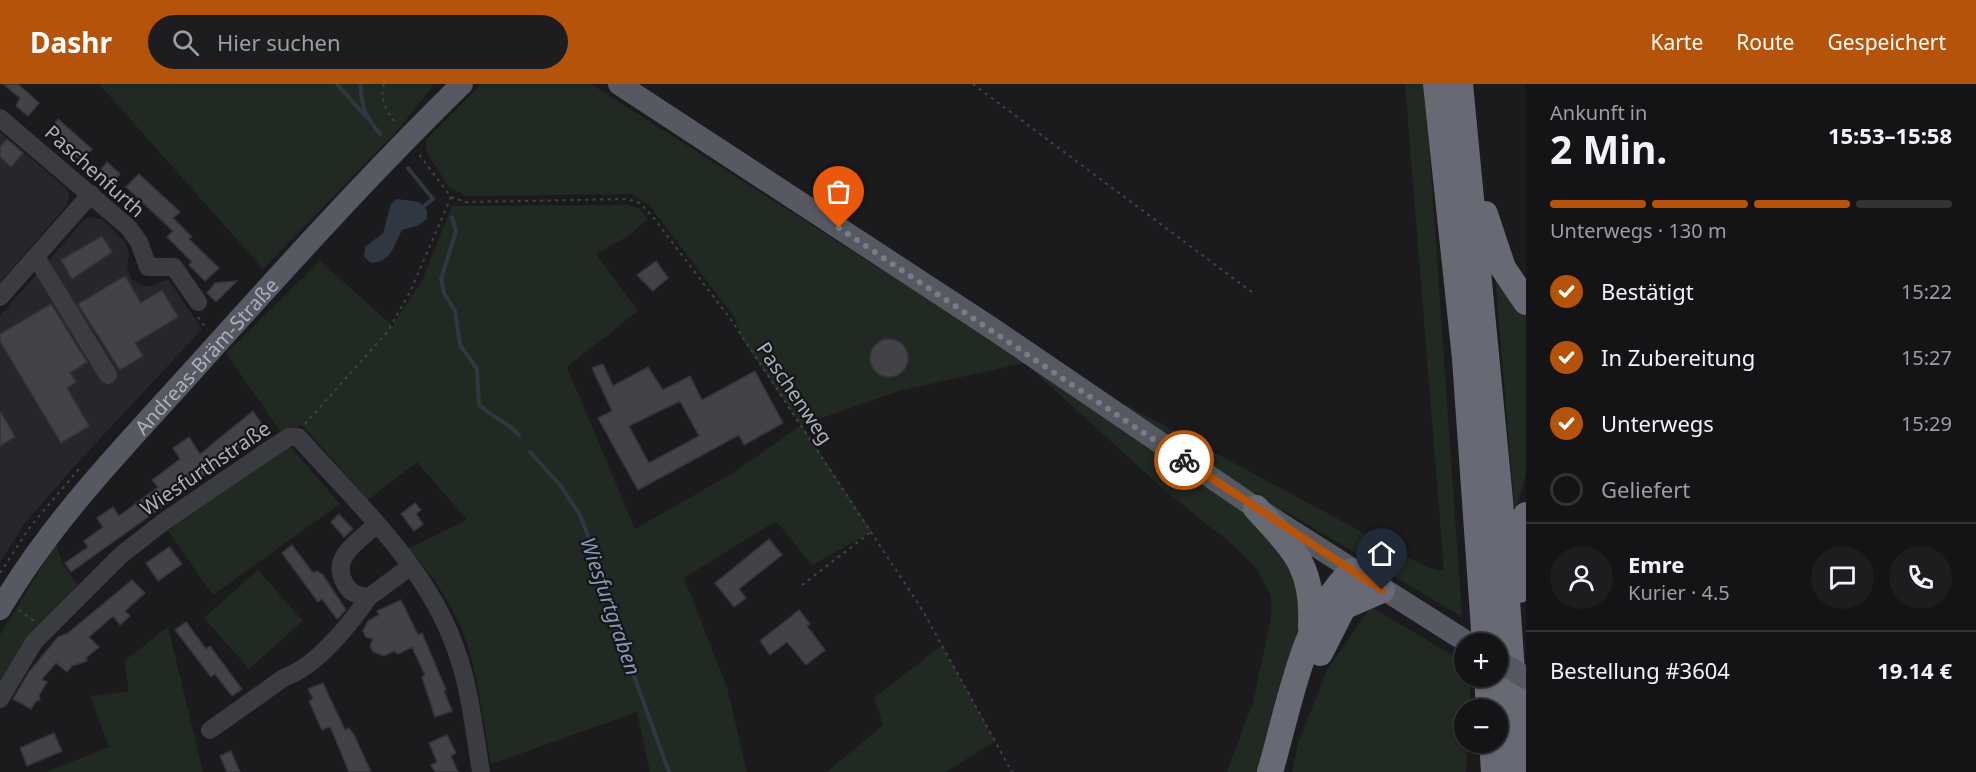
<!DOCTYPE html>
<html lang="de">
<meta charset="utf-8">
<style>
:root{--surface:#141416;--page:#1d1d1f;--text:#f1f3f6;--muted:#9d9ea1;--line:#333335;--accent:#b45309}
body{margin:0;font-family:"Noto Sans",sans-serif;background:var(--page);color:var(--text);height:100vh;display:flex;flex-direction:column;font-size:22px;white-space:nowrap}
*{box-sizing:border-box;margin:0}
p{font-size:20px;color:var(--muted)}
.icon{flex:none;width:33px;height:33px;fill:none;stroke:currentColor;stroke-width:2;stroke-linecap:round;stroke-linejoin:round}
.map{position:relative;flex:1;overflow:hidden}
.side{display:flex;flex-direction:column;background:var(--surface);width:450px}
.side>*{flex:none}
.controls{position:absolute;left:1454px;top:549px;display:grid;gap:12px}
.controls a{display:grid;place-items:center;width:54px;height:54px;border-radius:50%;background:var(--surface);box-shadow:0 2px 4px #0004,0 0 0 2px var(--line);font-size:30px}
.pin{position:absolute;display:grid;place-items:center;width:51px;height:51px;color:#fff;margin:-62px -26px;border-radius:50% 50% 50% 0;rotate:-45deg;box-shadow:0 0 6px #0007}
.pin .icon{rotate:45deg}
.courier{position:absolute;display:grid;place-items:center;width:60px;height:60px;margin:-30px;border:4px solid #b45309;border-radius:50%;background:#fff;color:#222;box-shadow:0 2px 8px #0007}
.overview em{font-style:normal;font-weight:700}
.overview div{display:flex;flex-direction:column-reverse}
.overview{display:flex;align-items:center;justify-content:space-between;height:102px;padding:0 24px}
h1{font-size:39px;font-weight:700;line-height:45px}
.bar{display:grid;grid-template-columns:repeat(4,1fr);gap:9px 6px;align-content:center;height:72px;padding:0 24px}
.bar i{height:8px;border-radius:4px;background:var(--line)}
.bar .active{background:var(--accent)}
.bar p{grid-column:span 4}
.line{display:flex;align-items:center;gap:15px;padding:0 24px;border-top:2px solid var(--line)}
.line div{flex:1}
.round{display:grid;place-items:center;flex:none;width:63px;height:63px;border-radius:32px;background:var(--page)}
ol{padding:0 24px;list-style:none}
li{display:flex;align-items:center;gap:18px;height:66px}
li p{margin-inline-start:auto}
li .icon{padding:6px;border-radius:50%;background:var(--accent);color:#fff;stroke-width:4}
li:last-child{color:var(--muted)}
li i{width:33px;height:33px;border:3px solid var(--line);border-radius:50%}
header{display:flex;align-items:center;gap:36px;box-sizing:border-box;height:84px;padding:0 30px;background:var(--accent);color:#fff}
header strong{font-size:28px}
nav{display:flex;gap:33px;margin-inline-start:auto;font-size:21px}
.search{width:420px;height:54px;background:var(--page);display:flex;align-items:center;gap:15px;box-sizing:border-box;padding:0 21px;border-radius:33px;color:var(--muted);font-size:22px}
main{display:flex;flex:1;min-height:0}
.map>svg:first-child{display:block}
</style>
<header>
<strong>Dashr</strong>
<div class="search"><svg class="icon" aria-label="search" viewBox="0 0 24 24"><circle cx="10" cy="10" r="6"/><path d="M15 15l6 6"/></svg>Hier suchen</div>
<nav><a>Karte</a><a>Route</a><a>Gespeichert</a></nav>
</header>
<main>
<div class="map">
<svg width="1526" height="688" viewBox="0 0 1526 688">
<rect width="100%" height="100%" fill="#1b1a1d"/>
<path fill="#27262a" d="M0,48L67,105L69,110L67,121L0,198Z
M91,133L103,136L126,159L129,171L127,183L132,196L144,202H151L168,195L202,245L71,386L25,439L0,478V232L84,136Z"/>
<path fill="#202922" d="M99,0H434L399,45L263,185Z
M481,0H591L915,207L1427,483L1444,487L1405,0H1425L1462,533L1283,426L1261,445L1297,483L1300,551L1260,688H1227L1253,618L1271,534V512L1257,485L1233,461L1163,405L1025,279L899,307L802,341L872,448L812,481L776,437L684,494L727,603L747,688H650L637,628L491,680C482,633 478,581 458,537C445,510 428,487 409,464L467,436L417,378L368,416L302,341L282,350L226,269L320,177L394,243V239L422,197L452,122L627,121L639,124L648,135L628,152L596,170L638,227L567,283L635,445L736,387L801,341L742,255L735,234L649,121L632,110L466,112L449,103L427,69L426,56Z
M1494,180L1526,228V389L1515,431Z
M289,361L340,420L213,511L168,447Z
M56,459L62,479L78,501L28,554L0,602V551Z
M258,486L303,537L249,585L204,534Z
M1371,523L1464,578V592L1471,593L1469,625L1464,626V658L1468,659L1466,688H1292L1298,659L1328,584Z
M168,543L203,688H46L109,663L90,612L129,607L124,577Z
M942,561L995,657L946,688H827L883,641L874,614Z"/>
<path fill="#2f3842" d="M397,115L419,118L427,126V135L417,142L402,146C393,163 392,177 371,179L364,173L365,163L383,149L391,120Z"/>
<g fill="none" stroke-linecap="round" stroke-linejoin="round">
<path stroke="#2f3842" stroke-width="4" d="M337,0L366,33
M360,0C362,23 364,31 380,50
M408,84L433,115L424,122
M452,133L456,147L441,195L444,209L455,227L460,261L477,285L479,321C492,333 507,337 519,351
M530,368L560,401L580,431L610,509L615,540L669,688"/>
</g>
<path fill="#424247" stroke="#353439" stroke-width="1.5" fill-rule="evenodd" d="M3,0H18L39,19L28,32L16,22L20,14Z
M58,35L92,65L82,78L47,48Z
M7,55L23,69L11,83L0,73V63Z
M107,78L120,90L110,102L97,90Z
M139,90L180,128L173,134L192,153L189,155L219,184L205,197L189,181L192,178L167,153L173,147L126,103Z
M102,152L112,168L72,195L61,176Z
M656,177L668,194L653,207L637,191Z
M125,192L141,219L162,206L178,233L135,259L143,272L120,286L78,220Z
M237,197L216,218L207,209L215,199Z
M51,220L87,278L70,289L76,298L67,304L89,342L61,359L0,257V250Z
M870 274a19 19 0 1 1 38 0a19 19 0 1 1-38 0Z
M603,280L613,302L648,283L663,306L690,292L702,316L755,287L783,339L744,361L739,351L638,406L598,334L612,327L592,284ZM680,317L699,352L649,379L629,342Z
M0,327L15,353L0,362Z
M253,327L264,343L249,356L172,416L71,488L65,479L88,463L84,457L103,443L97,434L113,423L119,432L158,403L152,396L180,375L173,364L189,353L200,370Z
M415,419L421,426L416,430L423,440L414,447L401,430Z
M339,430L353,445L344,453L331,438Z
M769,455L782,471L739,505L746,514L734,523L715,499Z
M292,461L313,489L317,487L323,491L346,526L337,535L322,515L318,518L282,469Z
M169,463L182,480L158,497L146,479Z
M132,496L145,509L125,527L130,532L120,541L113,532L89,553L99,563L86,574L87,577L72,582L67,588L56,579L42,595L47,598L39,611L40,616L36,617L31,625L13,615L29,588L58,553L68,549Z
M401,516L418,551L422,549L446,606L444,607L452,627L435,633L422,593L425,591L412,563L398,570L394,567L384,572L373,568L370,562L373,555L366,553L363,547L368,537L379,531L377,527Z
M799,526L810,540L807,542L825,566L806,581L787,558L770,571L760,557Z
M186,538L206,565L210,562L242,605L232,612L215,590L211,593L175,546Z
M323,599L345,646L349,644L354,651L371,688H349L330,642L322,646L309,617L313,615L308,605Z
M54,649L62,667L27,682L20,664Z
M447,651L456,669L451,672L458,688H435L431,681L437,678L429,659Z
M231,667L240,688H227L220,672Z"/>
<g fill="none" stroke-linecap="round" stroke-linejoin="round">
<path stroke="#414349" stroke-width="2" stroke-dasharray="3 4.5" stroke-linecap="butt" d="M384,0C379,17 387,27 397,41
M973,0L1253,209
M451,113L466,118L628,115L640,119L653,133L732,237L923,527L1012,688
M198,233L207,246
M305,340L388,247L410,208L451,113L418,69
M0,489L30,443L79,385
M802,501L871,448
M19,526L34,537"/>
<path stroke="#3b3c42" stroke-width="18" d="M0,34L128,143L139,158L148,183H174L198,218
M36,173L108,291
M0,213L91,110
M376,441C360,456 332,472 343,496C349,509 355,511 369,513L411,482
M0,615L34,558L121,471L162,439L266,368L289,353H298C355,417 426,481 455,563C470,602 474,647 481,688
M210,646L285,593C316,583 351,539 369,513"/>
<g stroke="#575962" stroke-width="22">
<path d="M619,0L993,245L1256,424L1470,560"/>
<path id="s1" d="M0,525C51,438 121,366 188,292C277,193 367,93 462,0"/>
</g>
<path stroke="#676974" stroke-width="26" d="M1436,0L1465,275L1485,560
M1460,0L1500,416L1519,688
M1485,130L1503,184L1526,218
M1256,424C1294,466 1314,482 1311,543
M1519,506L1526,431
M1345,522L1382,506
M1320,569L1352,506V487
M1487,592L1489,626
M1492,658L1494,688
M1270,688C1289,624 1303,533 1352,487"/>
<path stroke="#575962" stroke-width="22" d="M1497,576L1526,594"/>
</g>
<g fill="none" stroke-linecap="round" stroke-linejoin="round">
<path stroke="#797c85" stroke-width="6" stroke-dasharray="0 10.8" d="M839,144L1184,376"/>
<path stroke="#b45309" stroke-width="8" d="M1184,376L1382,506"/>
</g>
<g text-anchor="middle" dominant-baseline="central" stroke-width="4.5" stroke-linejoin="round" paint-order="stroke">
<g font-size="20" fill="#acb0bd" stroke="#161518">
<text transform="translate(95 87) rotate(42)">Paschenfurth</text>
<text stroke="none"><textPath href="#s1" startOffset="327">Andreas-Bräm-Straße</textPath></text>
<text transform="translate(795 309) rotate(56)">Paschenweg</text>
<text transform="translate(205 384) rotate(-34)">Wiesfurthstraße</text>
</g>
<g font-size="21" font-style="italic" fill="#829cb9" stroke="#161518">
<text transform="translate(611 522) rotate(71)">Wiesfurtgraben</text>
</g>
</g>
</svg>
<div class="controls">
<a>+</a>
<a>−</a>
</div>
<div class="pin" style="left:839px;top:144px;background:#ea580c"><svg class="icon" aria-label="bag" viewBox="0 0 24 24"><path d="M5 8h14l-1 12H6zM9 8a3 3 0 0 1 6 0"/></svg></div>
<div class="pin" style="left:1382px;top:506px;background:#1f2937"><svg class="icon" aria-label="home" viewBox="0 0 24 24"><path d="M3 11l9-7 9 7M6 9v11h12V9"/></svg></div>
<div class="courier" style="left:1184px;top:376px"><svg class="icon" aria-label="bike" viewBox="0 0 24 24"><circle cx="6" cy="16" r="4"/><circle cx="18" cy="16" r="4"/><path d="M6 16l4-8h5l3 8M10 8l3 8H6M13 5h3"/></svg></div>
</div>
<section class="side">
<div class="overview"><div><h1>2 Min.</h1><p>Ankunft in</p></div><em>15:53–15:58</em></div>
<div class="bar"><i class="active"></i><i class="active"></i><i class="active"></i><i></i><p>Unterwegs · 130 m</p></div>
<ol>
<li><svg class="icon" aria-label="check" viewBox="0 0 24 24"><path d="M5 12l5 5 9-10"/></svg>Bestätigt<p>15:22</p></li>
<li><svg class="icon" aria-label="check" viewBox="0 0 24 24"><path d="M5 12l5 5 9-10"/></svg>In Zubereitung<p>15:27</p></li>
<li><svg class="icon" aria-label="check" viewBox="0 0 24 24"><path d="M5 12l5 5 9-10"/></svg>Unterwegs<p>15:29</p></li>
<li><i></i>Geliefert</li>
</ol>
<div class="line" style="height:108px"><a class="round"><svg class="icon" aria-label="person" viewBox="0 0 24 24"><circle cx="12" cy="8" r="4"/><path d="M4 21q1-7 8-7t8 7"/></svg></a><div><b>Emre</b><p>Kurier · 4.5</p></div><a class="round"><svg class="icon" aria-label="chat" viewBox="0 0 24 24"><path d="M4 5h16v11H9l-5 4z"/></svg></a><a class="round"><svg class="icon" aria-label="phone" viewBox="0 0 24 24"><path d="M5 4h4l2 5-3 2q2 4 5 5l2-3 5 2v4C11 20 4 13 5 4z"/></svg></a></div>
<div class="line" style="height:78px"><div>Bestellung #3604</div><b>19.14 €</b></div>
</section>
</main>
